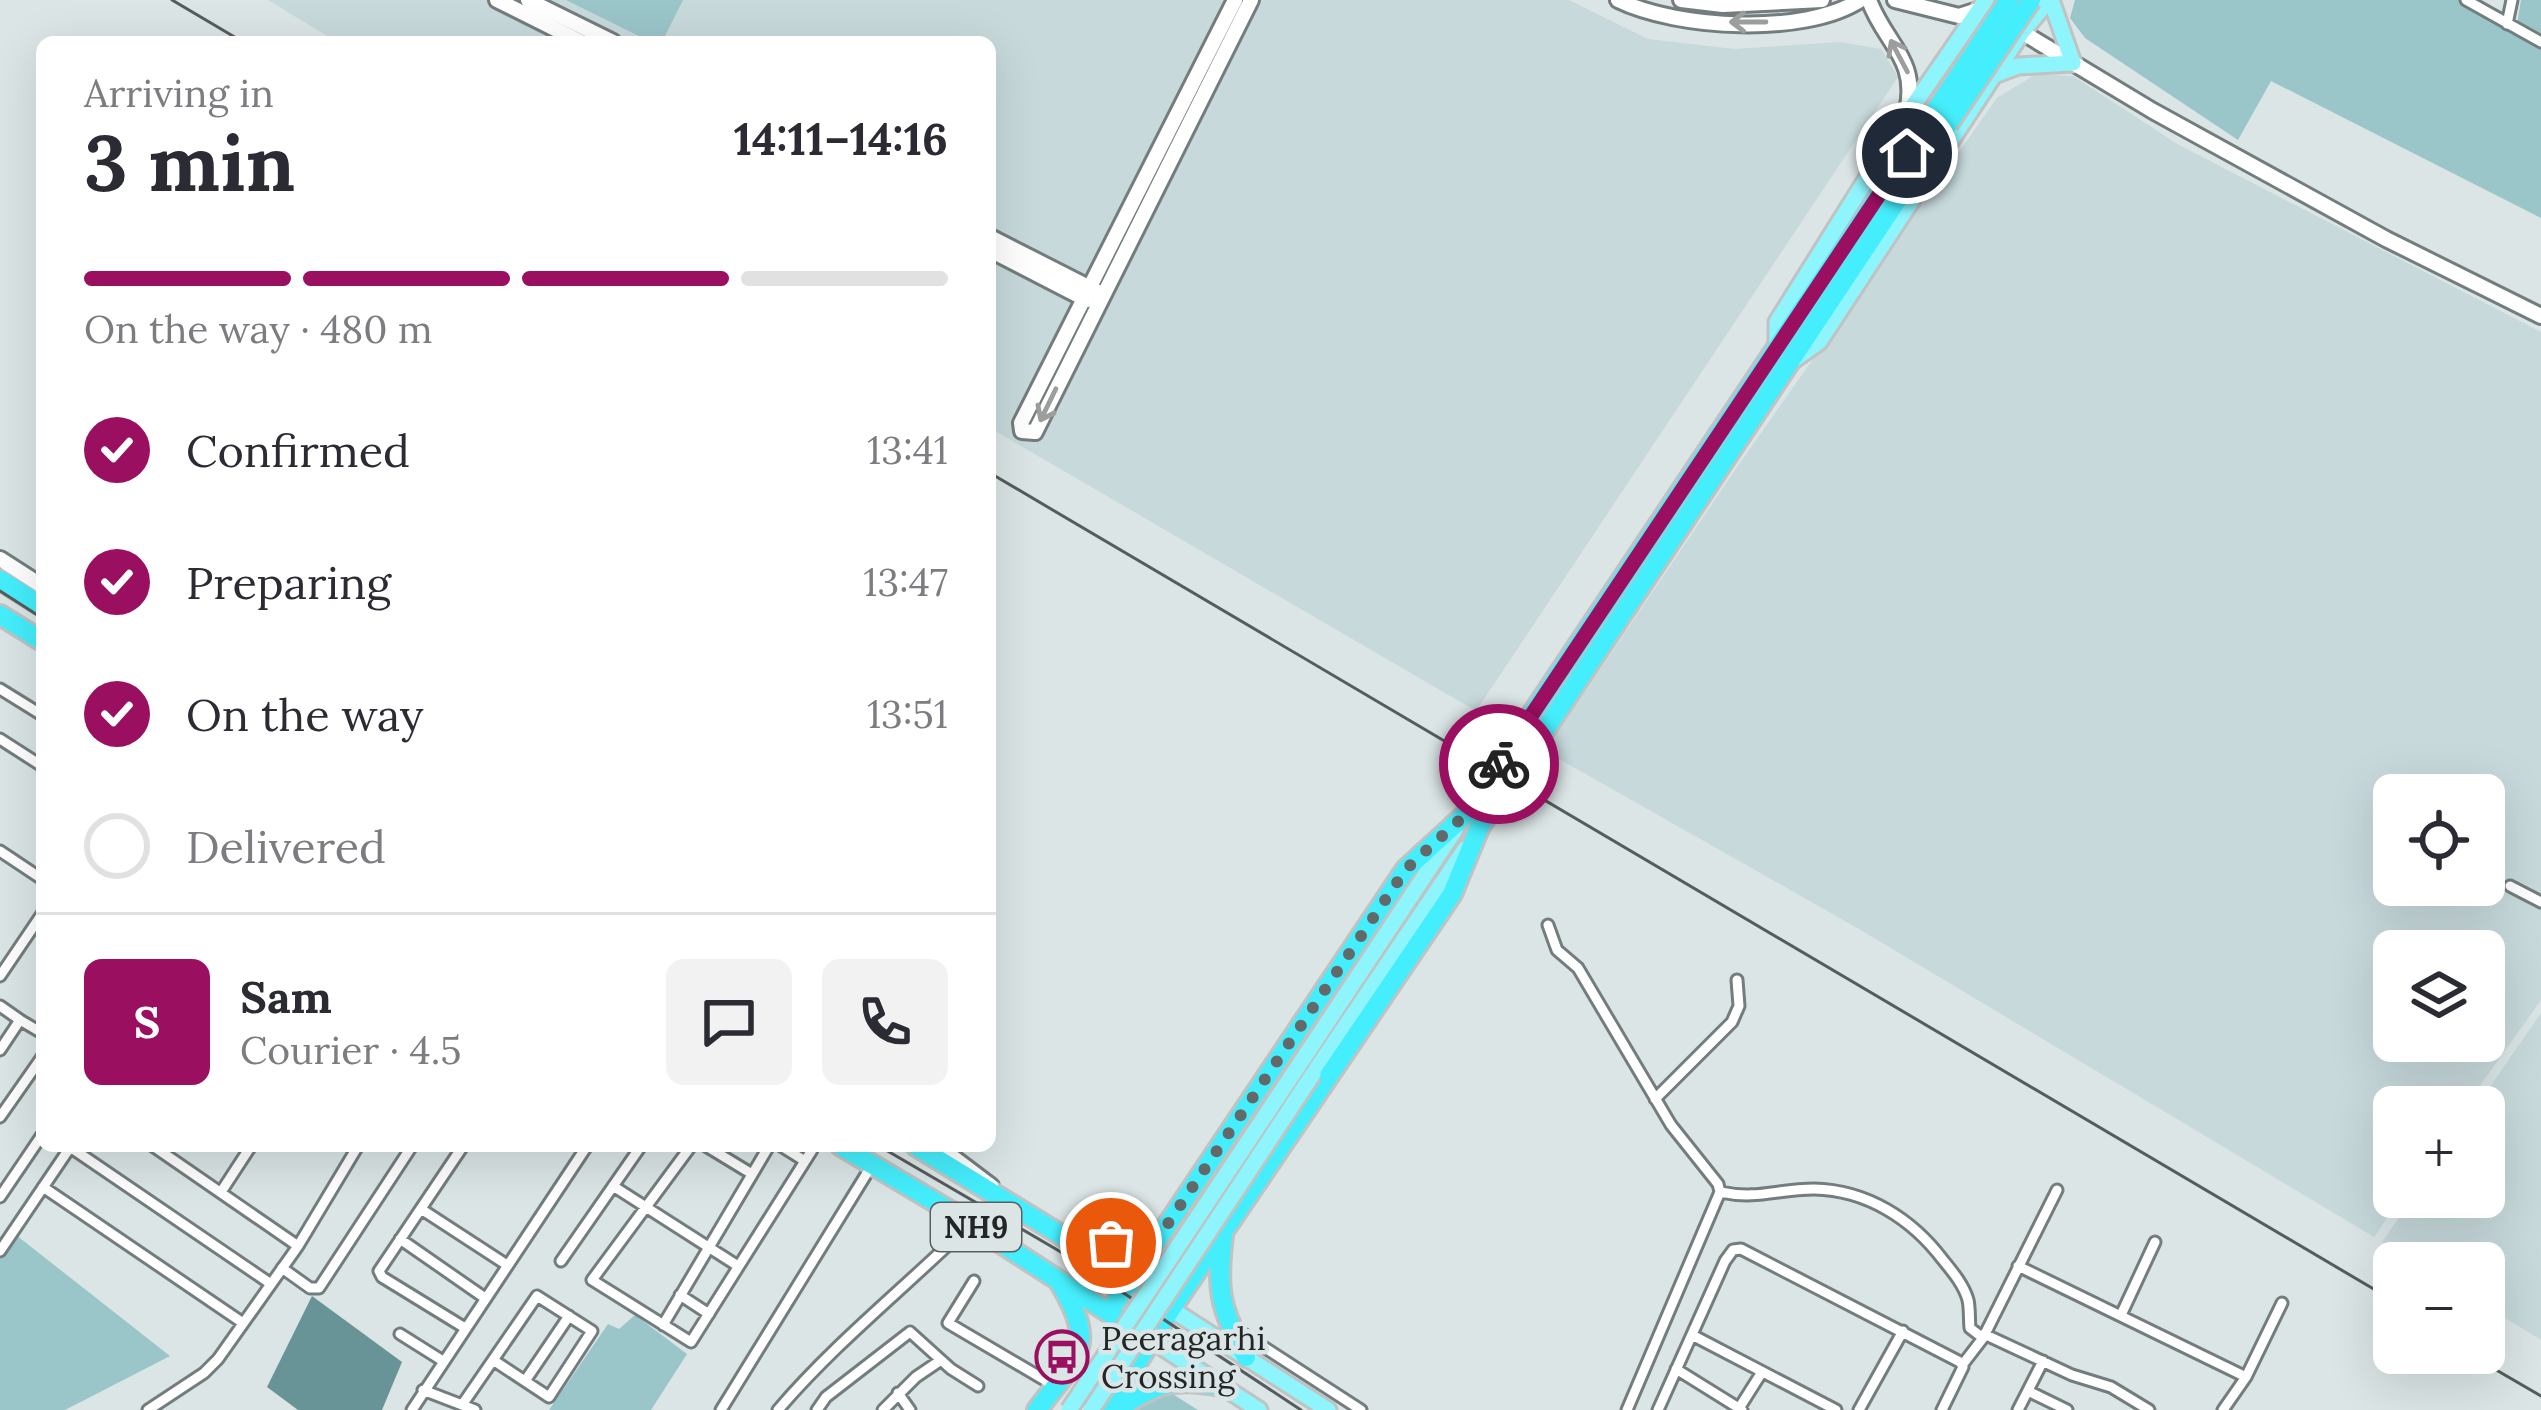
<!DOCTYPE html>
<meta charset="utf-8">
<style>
:root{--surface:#fff;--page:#f2f2f3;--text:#2b2b33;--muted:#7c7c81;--line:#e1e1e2;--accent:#9b0f60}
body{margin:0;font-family:Lora,serif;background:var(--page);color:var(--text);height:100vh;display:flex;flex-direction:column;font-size:45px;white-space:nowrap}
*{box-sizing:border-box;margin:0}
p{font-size:39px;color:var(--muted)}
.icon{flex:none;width:66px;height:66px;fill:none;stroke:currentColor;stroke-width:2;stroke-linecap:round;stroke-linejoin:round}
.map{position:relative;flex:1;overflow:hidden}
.sheet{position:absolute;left:36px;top:36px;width:960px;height:1116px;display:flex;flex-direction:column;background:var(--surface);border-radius:18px;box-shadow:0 12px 48px #0002}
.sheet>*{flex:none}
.tools{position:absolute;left:2373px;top:774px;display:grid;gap:24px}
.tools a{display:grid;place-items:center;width:132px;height:132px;border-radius:18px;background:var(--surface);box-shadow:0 12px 48px #0002;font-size:60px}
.pin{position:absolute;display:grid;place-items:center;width:102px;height:102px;color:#fff;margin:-51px;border:6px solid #fff;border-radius:50%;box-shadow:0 3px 12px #0007}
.courier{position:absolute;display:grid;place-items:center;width:120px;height:120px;margin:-60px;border:9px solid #9b0f60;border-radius:50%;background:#fff;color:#222;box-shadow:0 3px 15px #0007}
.overview em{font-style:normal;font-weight:800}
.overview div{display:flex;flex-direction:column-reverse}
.overview{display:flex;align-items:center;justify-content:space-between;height:204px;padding:0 48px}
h1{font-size:78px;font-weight:800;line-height:90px}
.bar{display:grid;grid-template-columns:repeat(4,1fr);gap:18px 12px;align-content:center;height:144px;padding:0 48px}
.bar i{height:15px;border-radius:9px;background:var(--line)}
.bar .current{background:var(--accent)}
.bar p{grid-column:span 4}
.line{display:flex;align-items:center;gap:30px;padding:0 48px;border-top:3px solid var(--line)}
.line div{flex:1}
.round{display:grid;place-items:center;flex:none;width:126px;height:126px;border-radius:18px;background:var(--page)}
ol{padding:0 48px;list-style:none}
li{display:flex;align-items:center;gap:36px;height:132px}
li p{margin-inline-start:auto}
li .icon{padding:12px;border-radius:50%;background:var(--accent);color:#fff;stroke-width:4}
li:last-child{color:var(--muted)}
li i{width:66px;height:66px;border:6px solid var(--line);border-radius:50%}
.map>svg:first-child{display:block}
</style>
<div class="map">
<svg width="2541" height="1410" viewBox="0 0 2541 1410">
<rect width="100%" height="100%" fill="#dbe5e6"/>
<path fill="#c7d9db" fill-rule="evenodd" d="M268,0H1569L1648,39L1734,49L1840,42L1881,49L1898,77L1476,711L990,428V42H337Z
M2036,74L2073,76L2179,145L2541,332V1000L2465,1107H2394V1197H2402L2374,1237L1859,929L1545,751L1737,467L1997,98ZM2394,795H2484V885H2394ZM2394,951H2484V1041H2394Z
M2541,1013V1340L2484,1305V1263H2417L2382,1242L2413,1197H2484V1107H2476Z"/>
<path fill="#9ac5c9" d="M566,0H683L662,42H651Z
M2075,0H2468L2541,44V218L2271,81L2238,140L2085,38L2070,18Z
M2521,0H2541V37L2517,24Z
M16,1235L170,1356L65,1410H0V1259Z
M635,1315L687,1354L651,1410H549L608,1324L619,1329Z
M1171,1393L1198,1410H1136Z"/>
<path fill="#689498" d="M312,1296L402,1362L382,1410H298L267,1387Z"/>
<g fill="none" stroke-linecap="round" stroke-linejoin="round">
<g stroke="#747d7e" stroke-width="15">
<path id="street" d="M2466,0L2541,42
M2507,24L2512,0
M0,689L42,715
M0,739L42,766
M0,851L42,879
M2510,886L2541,902
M1548,925L1557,950L1578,968L1671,1125L1718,1184L1720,1192L1627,1410
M0,976L42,914
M0,1006L20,1020
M0,1050L20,1020L42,1033
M1655,1099L1732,1022L1739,1006L1737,980
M0,1117L42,1057
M153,1146L298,1246
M463,1146L379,1271L382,1277L465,1328
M691,1146L592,1280L691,1342L812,1150
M706,1146L752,1174
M781,1146L805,1161
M70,1147L271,1284
M613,1186L738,1266
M43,1187L243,1323
M221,1192L251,1146
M1720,1192C1758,1200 1778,1189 1814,1189C1867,1190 1912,1219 1943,1260C1952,1271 1964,1285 1968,1300C1970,1309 1969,1319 1970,1328L1983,1338
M0,1197L42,1135
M421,1209L507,1265
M400,1239L485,1298
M0,1251L71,1146
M561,1261L641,1146
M2018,1266L2246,1377
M282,1268L310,1288H319L412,1146
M974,1281L948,1323L1055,1386
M680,1295L709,1314
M2121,1315L2155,1242
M663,1325L769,1146
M1239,1331L1361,1410
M400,1334L443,1361
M1984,1334L2072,1375L2111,1387L2149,1410
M1692,1335L1836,1410
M1963,1364L1983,1338L2057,1190
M1676,1369L1742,1410
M525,1381L569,1316
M423,1390L475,1410
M2028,1391L2067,1410
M898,1393L910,1410
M462,1405L537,1296L592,1331L549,1397L493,1360
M148,1410L204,1373L218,1359L298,1246L358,1146
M412,1410L587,1146
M721,1410L872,1165
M778,1410C836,1342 907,1286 971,1223
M817,1410L826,1397L910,1332L951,1369L978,1386
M883,1410L916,1377L941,1360
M1658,1410L1725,1261L1733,1250L1741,1249L1960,1362L1963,1367L1942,1410
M1738,1410L1762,1372
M1859,1410L1903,1331
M2018,1410L2043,1361
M2223,1410L2246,1377L2282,1303"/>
</g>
<g stroke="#747d7e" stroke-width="20">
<path id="secondary" d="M497,0L581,42
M528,0L613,42
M1235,0L1021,423L1022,431L1035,432L1251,0
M1618,0C1678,29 1804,36 1860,0
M1681,0L1723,5L1822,0
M1869,0C1885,44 1919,59 1907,111
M1895,0L1959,16L1978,10
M2015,28L2153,111L2386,239L2541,316
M990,237L1098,292
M990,250L1087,300
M0,559L42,586
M938,1146L991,1186"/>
</g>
<g stroke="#c1c2c2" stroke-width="21">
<path id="primary" d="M1997,74L2018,66L2073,63L2051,0
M1777,345V322L1906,116L1986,0
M1795,359L1819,342L2022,32L2049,0
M1301,1062L1455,830
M1313,1074L1465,849
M1171,1309L1328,1410
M1150,1339L1259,1410"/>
</g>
<g stroke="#c1c2c2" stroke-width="24">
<path id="highway" d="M0,580L42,606
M0,615L42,641
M1506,753L1933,114
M1523,763L1948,124
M841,1146L962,1218L1117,1318
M916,1146L1131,1278L1171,1309
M1223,1235C1216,1292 1220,1306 1246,1357
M1073,1241L1137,1244L1162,1231
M1109,1312L1406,869L1465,815L1478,794
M1037,1410C1078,1356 1098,1348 1060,1283
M1107,1410L1171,1309L1452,894L1480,826L1495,804
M1116,1410C1161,1381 1171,1378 1223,1386"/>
</g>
<use href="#street" stroke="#fff" stroke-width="9"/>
<use href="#secondary" stroke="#fff" stroke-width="14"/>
<use href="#primary" stroke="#8ff5fd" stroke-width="15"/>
<use href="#highway" stroke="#45eefc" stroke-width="18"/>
<path stroke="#565c5c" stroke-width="3" d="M172,0L243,42
M990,473L2394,1301
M0,591L42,618
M879,1146L1066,1255L1301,1410
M2467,1353L2541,1396"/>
<g stroke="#c1c2c2" stroke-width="21" stroke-linecap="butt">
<path id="primary-bridge" d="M1069,1410L1301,1062
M1091,1410L1313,1074"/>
</g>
<g stroke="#c1c2c2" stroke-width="24" stroke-linecap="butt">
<path id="highway-bridge" d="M1933,114L2009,0
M1948,124L2031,0
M1478,794L1506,753
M1495,804L1523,763"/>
</g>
<use href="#primary-bridge" stroke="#8ff5fd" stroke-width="15"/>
<use href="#highway-bridge" stroke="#45eefc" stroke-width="18"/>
</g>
<defs><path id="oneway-shaft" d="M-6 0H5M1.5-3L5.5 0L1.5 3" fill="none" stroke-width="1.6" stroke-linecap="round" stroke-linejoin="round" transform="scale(3)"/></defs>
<g stroke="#9c9d9d">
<use href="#oneway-shaft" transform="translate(1748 22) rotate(180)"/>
<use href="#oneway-shaft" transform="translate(1899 56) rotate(-118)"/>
<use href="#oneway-shaft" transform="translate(1048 405) rotate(116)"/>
</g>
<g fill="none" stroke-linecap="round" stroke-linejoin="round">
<path stroke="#636969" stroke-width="12" stroke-dasharray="0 21.6" d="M1111,1243L1137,1244L1163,1231L1406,869L1465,815L1499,764"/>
<path stroke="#9b0f60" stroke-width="15" d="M1499,764L1907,153"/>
</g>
<defs>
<g id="bus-ring" transform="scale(2.7)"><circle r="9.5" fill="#dbe5e6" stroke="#9b0f60" stroke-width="1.5"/><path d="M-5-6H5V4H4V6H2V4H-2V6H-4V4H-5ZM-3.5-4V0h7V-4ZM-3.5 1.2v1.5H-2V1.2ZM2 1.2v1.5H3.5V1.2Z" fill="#9b0f60"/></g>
</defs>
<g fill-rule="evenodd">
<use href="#bus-ring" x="1062" y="1357"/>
</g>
<g text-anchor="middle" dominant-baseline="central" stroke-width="9" stroke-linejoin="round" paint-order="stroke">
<rect fill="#dbe5e6" stroke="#5a5f60" stroke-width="3" x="931" y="1203" width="90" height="48" rx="9"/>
<g font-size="30" font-weight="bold" fill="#222626">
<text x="976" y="1227">NH9</text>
</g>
<g font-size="33" fill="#222626" stroke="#dbe5e6" text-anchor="start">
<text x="1101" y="1338">Peeragarhi<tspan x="1101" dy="38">Crossing</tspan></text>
</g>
</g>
</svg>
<div class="tools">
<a><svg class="icon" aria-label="locate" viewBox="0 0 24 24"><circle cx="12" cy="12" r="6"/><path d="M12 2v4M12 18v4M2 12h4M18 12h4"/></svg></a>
<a><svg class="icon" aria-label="layers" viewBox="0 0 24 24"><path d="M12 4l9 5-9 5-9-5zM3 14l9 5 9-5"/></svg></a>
<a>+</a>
<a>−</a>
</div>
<div class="pin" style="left:1111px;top:1243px;background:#ea580c"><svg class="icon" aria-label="bag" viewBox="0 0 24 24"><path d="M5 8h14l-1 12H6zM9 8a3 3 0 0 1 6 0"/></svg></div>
<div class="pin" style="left:1907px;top:153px;background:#1f2937"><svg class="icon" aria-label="home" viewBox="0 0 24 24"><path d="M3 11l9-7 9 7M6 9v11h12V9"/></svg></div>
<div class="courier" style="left:1499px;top:764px"><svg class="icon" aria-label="bike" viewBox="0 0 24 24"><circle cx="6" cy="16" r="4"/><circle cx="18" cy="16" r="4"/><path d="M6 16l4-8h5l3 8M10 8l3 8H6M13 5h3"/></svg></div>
<section class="sheet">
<div class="overview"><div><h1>3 min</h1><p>Arriving in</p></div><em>14:11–14:16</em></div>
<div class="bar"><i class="current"></i><i class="current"></i><i class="current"></i><i></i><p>On the way · 480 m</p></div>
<ol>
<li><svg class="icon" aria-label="check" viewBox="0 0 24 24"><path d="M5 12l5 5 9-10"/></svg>Confirmed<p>13:41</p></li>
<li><svg class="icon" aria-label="check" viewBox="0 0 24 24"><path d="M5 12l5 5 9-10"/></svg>Preparing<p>13:47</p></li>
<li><svg class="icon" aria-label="check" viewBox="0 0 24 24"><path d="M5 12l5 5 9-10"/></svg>On the way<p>13:51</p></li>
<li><i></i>Delivered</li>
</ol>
<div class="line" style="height:216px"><b class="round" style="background:var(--accent);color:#fff">S</b><div><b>Sam</b><p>Courier · 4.5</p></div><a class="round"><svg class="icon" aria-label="chat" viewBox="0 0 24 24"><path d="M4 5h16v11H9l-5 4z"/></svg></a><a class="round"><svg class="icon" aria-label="phone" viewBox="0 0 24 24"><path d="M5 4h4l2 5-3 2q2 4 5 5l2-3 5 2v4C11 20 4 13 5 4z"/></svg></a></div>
</section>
</div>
